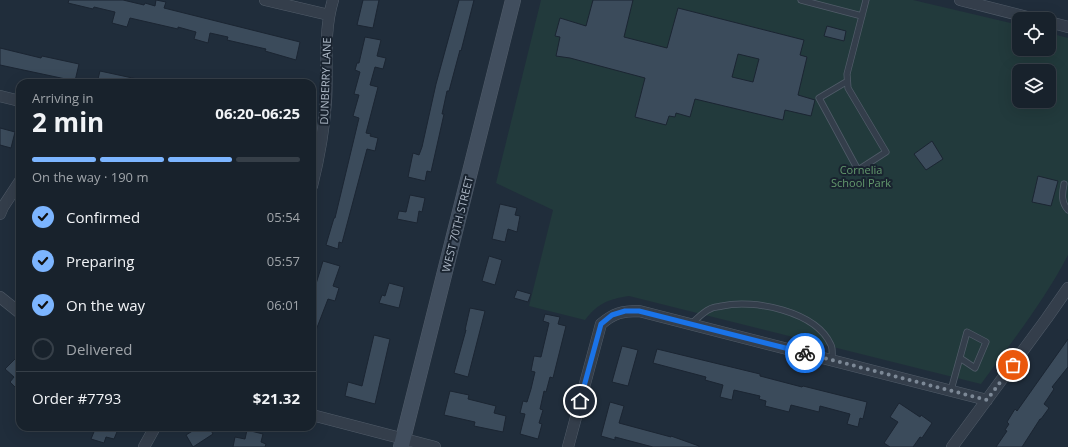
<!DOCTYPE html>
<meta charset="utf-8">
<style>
:root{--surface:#18222c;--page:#252f38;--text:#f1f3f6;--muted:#9fa4a9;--line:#363f48;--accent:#7cb5ff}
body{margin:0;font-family:"Open Sans",sans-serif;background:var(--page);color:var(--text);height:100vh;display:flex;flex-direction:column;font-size:15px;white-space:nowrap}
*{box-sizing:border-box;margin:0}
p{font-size:13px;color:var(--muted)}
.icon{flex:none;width:22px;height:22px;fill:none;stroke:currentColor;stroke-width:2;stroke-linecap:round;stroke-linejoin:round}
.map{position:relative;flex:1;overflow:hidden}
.sheet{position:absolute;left:16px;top:79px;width:300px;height:352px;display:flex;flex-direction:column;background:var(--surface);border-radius:12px;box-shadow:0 4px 16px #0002,0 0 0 1px var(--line)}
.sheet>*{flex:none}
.fabs{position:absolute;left:1012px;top:12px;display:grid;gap:8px}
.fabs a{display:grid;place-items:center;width:44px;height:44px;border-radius:8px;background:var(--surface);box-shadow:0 4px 16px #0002,0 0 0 1px var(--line);font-size:20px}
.pin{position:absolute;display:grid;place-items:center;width:34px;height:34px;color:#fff;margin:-17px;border:2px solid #fff;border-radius:50%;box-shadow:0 1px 4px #0007}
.courier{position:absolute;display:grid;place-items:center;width:40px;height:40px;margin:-20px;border:3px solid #1a73e8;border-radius:50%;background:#fff;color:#222;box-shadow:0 1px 5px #0007}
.summary em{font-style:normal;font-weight:700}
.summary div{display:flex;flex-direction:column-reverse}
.summary{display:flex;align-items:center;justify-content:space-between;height:68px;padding:0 16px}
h1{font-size:26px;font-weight:700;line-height:30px}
.bar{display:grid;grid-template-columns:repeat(4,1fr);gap:6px 4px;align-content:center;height:48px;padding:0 16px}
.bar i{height:5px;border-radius:3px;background:var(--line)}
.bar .selected{background:var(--accent)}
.bar p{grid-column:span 4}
.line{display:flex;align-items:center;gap:10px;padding:0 16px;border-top:1px solid var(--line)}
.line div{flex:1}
ol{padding:0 16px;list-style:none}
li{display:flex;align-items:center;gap:12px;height:44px}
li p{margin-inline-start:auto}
li .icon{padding:4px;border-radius:50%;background:var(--accent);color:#111;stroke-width:4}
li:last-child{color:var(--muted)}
li i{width:22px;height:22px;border:2px solid var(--line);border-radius:50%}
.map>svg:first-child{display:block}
</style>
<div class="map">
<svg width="1068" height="447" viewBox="0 0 1068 447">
<rect width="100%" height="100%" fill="#202d3b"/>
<path fill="#223a3c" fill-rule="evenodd" d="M541,0H913L1019,25V49H1049V33L1068,38V255C1044,301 1012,342 981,384L629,296C609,299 598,303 585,320L529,306L553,210L496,183ZM1019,71H1049V101H1019Z"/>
<path fill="#3b4b5b" stroke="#1b2532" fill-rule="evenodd" d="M69,0H123L144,5L145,3L155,6L156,0L166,2L164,8L300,42L296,60L265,51L266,49L227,40L228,37L210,33L208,43L194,39L196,32L178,27V29L130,18L127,27L112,23L115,12L94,7L93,9L68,3Z
M363,0H379L373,28L357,25Z
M459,0H474L461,51L460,50L449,91H447L442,114H444L431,172L427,171L425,181L408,177L413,153L419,155L422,147L436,84Z
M593,0H633L624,37L667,48L678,8L804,40L800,55L807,57L798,95L815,100L811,116L785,110L783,120L695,99L690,117L676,113L675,117L669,116L666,125L635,117L645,78L570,58L556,56L560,37L555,36L560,18L586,26ZM738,54L759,59L753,82L732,77Z
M827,26L846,31L844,41L824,36Z
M365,37L381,40L377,56L386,58L383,69L375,67L370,85L378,87L366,133L371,134L370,136L378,138L375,151L367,149L342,243L339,242L338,249L326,245L334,218H335L359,118L353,116L359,95L354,94L360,72L355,70L357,63H359Z
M0,48L41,58L42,56L79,64L75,81L0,65Z
M100,71L137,79L136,83H97Z
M0,128L15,132L11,148L0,145Z
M932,141L943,159L926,170L914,154Z
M1038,176L1058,181L1051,206L1032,202Z
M410,195L425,198L422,212L419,211L417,223L397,219L399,211L406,212Z
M500,204L517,208L515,215L520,216L517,232L508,229L505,242L492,239Z
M489,256L502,260L495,285L482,281Z
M323,261L340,266L333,286L339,288L335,301L328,299L313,338L312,297Z
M389,283L404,287L399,308L379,303L382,295L385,296Z
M517,290L531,294L528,302L514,298Z
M470,308L485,311L468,377L454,373L466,330H465Z
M545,314L560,317L558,324L566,326L553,378L550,377L546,392L544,391L540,409L543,410L539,423L542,424L538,439L520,434L525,414L520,413L523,401L527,402L531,389L535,372L531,371L534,356L541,357L549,323L543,321Z
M374,335L390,339L375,404L345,396L348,382L362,386Z
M1068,339V367L1052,387L1054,389L1044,404L1049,408L1041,419H1040L1022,447H996L1007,431L1005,430L1009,424L1007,422L1015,409L1017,411Z
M622,346L638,350L628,386L612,382Z
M657,349L760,374V376L802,387L803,386L867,402L863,419L860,418L858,427L847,424L850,414L820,406L819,412L791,405L789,412L765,406L766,401L759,399L760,396L734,390L732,400L720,397L723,385L705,380L706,377L653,363Z
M20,354V392L10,382L14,377L5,369Z
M450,391L469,395L468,399L496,406L494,413L506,416L503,432L474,426L475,422L444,415Z
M610,402L624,406L619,423L671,437V436L699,446V447H653L615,437V440L601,436Z
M899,403L920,417L921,415L932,423L922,438L920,437L913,447H890L884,443L898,422L890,417Z
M96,427H119L114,439L106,437L104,443L91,439Z
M199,427H209L213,434L193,447L186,435Z
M247,430L263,434L261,442L266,444L265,447H233L235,437L245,439Z"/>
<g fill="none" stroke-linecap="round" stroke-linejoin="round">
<g stroke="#515c69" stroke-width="7">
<path id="lane" d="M801,0L862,16
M846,82L819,98L858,170L886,152L848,88L847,74L866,0
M1064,184C1062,194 1061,202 1068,210
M691,324C697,319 703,312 710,309C713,307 718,307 722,306C754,299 816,311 831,345C833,349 832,355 832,360
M951,390L967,332L986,342L975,368L960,358"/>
</g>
<g stroke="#515c69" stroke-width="12">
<path id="street" d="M265,0L329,15
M960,0L1035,19
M1049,22L1068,27
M0,96L20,101
M312,186C319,158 324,130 326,101C328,67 323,33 333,0
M0,214L3,207L20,181
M0,297L20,313
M312,415L435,447
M144,447L155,427
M568,447L601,324C614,313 622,311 639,311L987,400
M952,447L1047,318L1068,288"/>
</g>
<g stroke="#515c69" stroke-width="16">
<path id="secondary" d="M401,447L513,0"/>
</g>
<use href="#lane" stroke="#343e4b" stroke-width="5.5"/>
<use href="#street" stroke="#343e4b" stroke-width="11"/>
<use href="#secondary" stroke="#414e5e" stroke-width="15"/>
</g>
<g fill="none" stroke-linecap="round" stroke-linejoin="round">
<path stroke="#7c8896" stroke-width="4" stroke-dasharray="0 7.2" d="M805,353L987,400L1013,365"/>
<path stroke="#1a73e8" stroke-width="5" d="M580,401L601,324L612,315L625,311H639L805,353"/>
</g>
<g text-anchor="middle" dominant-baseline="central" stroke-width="4" stroke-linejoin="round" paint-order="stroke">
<g font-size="11" fill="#aeb9c7" stroke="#19232f">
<text transform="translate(325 81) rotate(-88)">DUNBERRY LANE</text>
<text transform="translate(457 224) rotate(-76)">WEST 70TH STREET</text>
</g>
<g font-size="11" fill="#649a6e" stroke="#19232f">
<text x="861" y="169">Cornelia<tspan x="861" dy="13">School Park</tspan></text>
</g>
</g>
</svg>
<div class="fabs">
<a><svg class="icon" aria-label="locate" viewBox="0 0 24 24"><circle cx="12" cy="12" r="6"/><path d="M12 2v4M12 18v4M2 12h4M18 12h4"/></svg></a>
<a><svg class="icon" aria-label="layers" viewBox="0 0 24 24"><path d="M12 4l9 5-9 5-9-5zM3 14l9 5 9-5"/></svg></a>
</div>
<div class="pin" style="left:1013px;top:365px;background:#ea580c"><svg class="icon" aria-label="bag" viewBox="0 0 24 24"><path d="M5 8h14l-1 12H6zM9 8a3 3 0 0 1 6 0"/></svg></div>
<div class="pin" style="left:580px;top:401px;background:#1f2937"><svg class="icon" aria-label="home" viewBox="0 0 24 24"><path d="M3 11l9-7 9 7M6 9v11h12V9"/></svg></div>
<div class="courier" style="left:805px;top:353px"><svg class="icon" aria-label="bike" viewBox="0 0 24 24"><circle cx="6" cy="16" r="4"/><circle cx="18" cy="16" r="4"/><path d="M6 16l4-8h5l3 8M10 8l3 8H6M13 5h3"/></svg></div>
<section class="sheet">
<div class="summary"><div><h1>2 min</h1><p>Arriving in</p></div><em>06:20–06:25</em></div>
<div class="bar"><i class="selected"></i><i class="selected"></i><i class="selected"></i><i></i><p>On the way · 190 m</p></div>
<ol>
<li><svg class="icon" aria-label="check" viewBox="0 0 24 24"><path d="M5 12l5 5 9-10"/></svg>Confirmed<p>05:54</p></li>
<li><svg class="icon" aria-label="check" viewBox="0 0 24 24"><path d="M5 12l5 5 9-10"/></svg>Preparing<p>05:57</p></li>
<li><svg class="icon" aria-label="check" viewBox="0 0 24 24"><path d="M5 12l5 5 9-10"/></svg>On the way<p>06:01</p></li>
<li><i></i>Delivered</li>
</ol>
<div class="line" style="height:52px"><div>Order #7793</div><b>$21.32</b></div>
</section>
</div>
